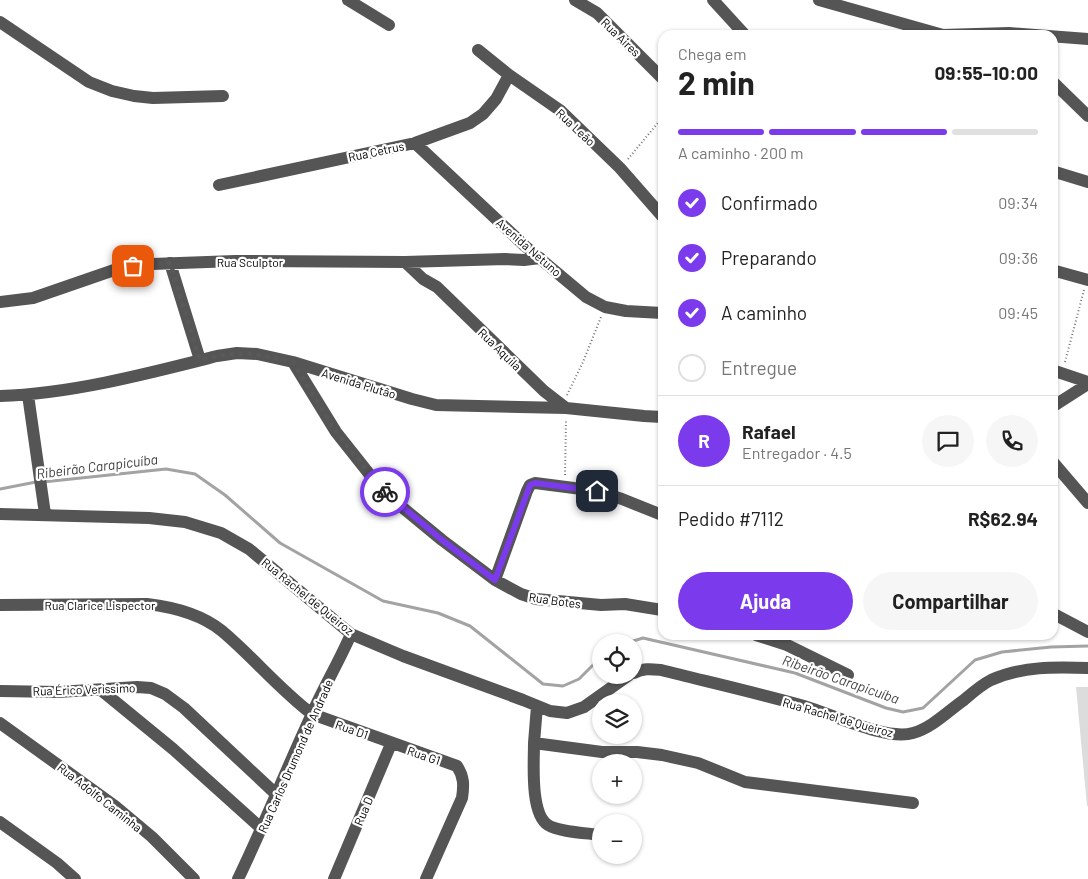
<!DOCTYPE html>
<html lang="pt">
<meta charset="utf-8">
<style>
:root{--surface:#fff;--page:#f6f6f6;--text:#222;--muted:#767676;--line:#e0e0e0;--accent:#7c3aed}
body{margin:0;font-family:Barlow,sans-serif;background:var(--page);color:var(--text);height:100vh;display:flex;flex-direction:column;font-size:19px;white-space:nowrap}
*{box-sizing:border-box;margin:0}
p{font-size:16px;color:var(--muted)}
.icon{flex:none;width:28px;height:28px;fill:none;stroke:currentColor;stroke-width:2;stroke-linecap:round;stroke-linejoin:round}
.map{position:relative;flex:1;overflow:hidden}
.drawer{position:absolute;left:658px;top:30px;width:400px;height:610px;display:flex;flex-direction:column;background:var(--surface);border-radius:15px;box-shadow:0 1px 4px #0004}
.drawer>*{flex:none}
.tools{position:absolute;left:592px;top:634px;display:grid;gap:10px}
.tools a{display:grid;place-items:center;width:50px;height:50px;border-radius:50%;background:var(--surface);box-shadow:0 1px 4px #0004;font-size:25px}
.pin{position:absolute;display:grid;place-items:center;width:42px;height:42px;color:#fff;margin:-21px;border-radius:10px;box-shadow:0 2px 8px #0006}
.courier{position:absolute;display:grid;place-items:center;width:50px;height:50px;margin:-25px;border:4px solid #7c3aed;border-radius:50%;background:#fff;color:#222;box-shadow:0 1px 6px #0007}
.overview em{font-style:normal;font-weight:700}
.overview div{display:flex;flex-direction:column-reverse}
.overview{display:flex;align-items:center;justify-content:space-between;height:85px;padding:0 20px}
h1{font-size:32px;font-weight:700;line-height:38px}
.bar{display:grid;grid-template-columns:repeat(4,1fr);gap:8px 5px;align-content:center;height:60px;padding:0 20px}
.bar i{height:6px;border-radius:4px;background:var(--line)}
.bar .on{background:var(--accent)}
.bar p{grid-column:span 4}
.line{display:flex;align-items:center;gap:12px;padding:0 20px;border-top:1px solid var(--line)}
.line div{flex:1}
.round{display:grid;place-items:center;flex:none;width:52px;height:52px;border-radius:26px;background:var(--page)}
ol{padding:0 20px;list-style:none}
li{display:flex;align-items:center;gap:15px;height:55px}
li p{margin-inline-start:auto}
li .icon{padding:5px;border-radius:50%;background:var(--accent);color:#fff;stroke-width:4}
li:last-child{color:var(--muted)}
li i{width:28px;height:28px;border:2px solid var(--line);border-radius:50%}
.button{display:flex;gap:10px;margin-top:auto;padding:10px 20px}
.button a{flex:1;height:58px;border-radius:30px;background:var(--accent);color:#fff;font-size:20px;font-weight:700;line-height:58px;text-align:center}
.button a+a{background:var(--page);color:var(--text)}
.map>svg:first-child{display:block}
</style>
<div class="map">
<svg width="1088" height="879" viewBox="0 0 1088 879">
<rect width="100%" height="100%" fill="#fff"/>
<path fill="#dcdcdc" d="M1076,687H1088V806H1087Z"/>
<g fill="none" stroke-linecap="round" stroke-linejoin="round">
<path stroke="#a3a3a3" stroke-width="3" d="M43,482L166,469L195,474L225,495L280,543L383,601L438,613L470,626L543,684L563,686L579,679L601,657
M0,489L36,482
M630,642L643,638L795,673L886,708L903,712L923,708L975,660L1002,652L1051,647L1088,646"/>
<path stroke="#777" stroke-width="2" stroke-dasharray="1 2.5" stroke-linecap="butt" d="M628,159L662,118
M1065,362L1084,290
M567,395L583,362L601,317
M565,475L566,419"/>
<path stroke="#555" stroke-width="12" d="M348,0L389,25
M575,0L597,13L662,78
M713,0L745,35
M819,0L943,35
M0,22L89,82L112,91L134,96L153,98L223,96
M943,35L1009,33L1088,39
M478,50L509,75L561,111L620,168L662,216
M1052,81L1088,116
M415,143L525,246L586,297L605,307L626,311L662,313
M1052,171L1088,182
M219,185L415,143L470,123L483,114L496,99L509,75
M405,262L423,279L437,287L544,391L566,408
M170,263L200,360
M1052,270L1088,280
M0,302L33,298L117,269L152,264L235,261L405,262L505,259L524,260L540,258
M293,362L336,432L378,485L397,503L442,540L495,580L521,594L536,599L601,605L625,604L662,610
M1052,370L1088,382
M28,395L45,514
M0,396C70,394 150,373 217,356L237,353L257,354L293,362L412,399L436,405L566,408L644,416L662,417
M1052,407L1088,384
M1052,461L1088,503
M0,514L149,518L185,522L221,533L249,549L351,634L403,656L523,700L550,711L567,713L584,707L629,675
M495,580L527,491L530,485L535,483L597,491L622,499L662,515
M0,605L147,604C173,607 201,614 222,631C253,657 279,689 312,714L457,766C464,777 464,785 462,798L426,879
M1052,613L1088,632
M756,635L787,645L848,675
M634,673C643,668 651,669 661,670C709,682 757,693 804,706C832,714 886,741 913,733C932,728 948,711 964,700C972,693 981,685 991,680C1022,666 1055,667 1088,668
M101,690L173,749L262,829
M0,691L58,692L137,687L151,688L165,694L184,708L277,795
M537,706L534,743L602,752H637L662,755L698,763L745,782L913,803
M0,723L115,806L152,837L194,879
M534,743C534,762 530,814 548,825C559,832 587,833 601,835
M0,822L57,863L75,879
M238,879C264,825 286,770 311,716C323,688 339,662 351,634
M334,879L391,744"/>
</g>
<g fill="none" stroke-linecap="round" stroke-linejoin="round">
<path stroke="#595959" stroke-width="5" stroke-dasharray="0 9" d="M133,266L170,263L200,360C239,350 255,353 293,362L336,432L385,492"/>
<path stroke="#7c3aed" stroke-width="6" d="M385,492L442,540L495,580L530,485L535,483L597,491"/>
</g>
<g text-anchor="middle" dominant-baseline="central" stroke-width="4.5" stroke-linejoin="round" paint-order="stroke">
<g font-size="12" fill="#000" stroke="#fff">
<text transform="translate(621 37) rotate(44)">Rua Aires</text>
<text transform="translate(576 127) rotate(43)">Rua Leão</text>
<text transform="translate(376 151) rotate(-12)">Rua Cetrus</text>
<text transform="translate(529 247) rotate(41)">Avenida Netuno</text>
<text x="250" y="262">Rua Sculptor</text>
<text transform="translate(500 349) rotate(44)">Rua Aquila</text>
<text transform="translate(359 383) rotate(17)">Avenida Plutão</text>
<text transform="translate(308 596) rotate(39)">Rua Rachel de Queiroz</text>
<text transform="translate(555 600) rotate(8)">Rua Botes</text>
<text x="100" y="605">Rua Clarice Lispector</text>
<text transform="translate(84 689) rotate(-2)">Rua Érico Veríssimo</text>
<text transform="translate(838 717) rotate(16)">Rua Rachel de Queiroz</text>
<text transform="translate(352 729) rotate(20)">Rua D1</text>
<text transform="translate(424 755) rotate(19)">Rua G1</text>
<text transform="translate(295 756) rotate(-66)">Rua Carlos Drumond de Andrade</text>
<text transform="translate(100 797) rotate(38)">Rua Adolfo Caminha</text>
<text transform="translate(363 811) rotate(-67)">Rua D</text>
</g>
<g font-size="14" font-style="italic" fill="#444" stroke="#fff">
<text transform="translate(97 466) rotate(-7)">Ribeirão Carapicuíba</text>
<text transform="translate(841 679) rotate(19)">Ribeirão Carapicuíba</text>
</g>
</g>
</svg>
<div class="tools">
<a><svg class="icon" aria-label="locate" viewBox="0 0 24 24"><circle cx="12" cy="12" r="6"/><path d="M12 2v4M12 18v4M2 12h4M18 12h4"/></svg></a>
<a><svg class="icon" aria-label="layers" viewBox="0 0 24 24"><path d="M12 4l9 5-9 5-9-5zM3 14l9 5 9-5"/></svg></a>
<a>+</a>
<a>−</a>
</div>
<div class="pin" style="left:133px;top:266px;background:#ea580c"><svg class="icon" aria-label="bag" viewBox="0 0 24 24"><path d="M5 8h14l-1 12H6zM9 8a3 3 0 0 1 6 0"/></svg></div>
<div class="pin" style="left:597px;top:491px;background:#1f2937"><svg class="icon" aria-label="home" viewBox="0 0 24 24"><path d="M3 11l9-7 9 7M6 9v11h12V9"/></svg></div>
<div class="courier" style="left:385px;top:492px"><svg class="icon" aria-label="bike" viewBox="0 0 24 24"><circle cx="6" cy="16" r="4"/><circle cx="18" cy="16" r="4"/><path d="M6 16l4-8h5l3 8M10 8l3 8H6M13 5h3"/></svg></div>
<section class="drawer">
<div class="overview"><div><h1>2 min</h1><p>Chega em</p></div><em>09:55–10:00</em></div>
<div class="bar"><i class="on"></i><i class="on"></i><i class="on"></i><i></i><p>A caminho · 200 m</p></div>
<ol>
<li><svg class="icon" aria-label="check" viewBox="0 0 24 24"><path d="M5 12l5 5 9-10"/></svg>Confirmado<p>09:34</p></li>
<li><svg class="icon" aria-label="check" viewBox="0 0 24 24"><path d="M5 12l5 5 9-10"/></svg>Preparando<p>09:36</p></li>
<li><svg class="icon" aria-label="check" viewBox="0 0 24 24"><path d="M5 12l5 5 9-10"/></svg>A caminho<p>09:45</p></li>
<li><i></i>Entregue</li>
</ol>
<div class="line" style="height:90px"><b class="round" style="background:var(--accent);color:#fff">R</b><div><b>Rafael</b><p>Entregador · 4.5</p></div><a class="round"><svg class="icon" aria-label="chat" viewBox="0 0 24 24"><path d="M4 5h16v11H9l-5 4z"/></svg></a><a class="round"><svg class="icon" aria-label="phone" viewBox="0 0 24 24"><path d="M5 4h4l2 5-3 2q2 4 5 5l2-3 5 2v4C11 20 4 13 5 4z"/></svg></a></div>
<div class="line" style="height:65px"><div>Pedido #7112</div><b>R$62.94</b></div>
<div class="button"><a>Ajuda</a><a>Compartilhar</a></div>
</section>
</div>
